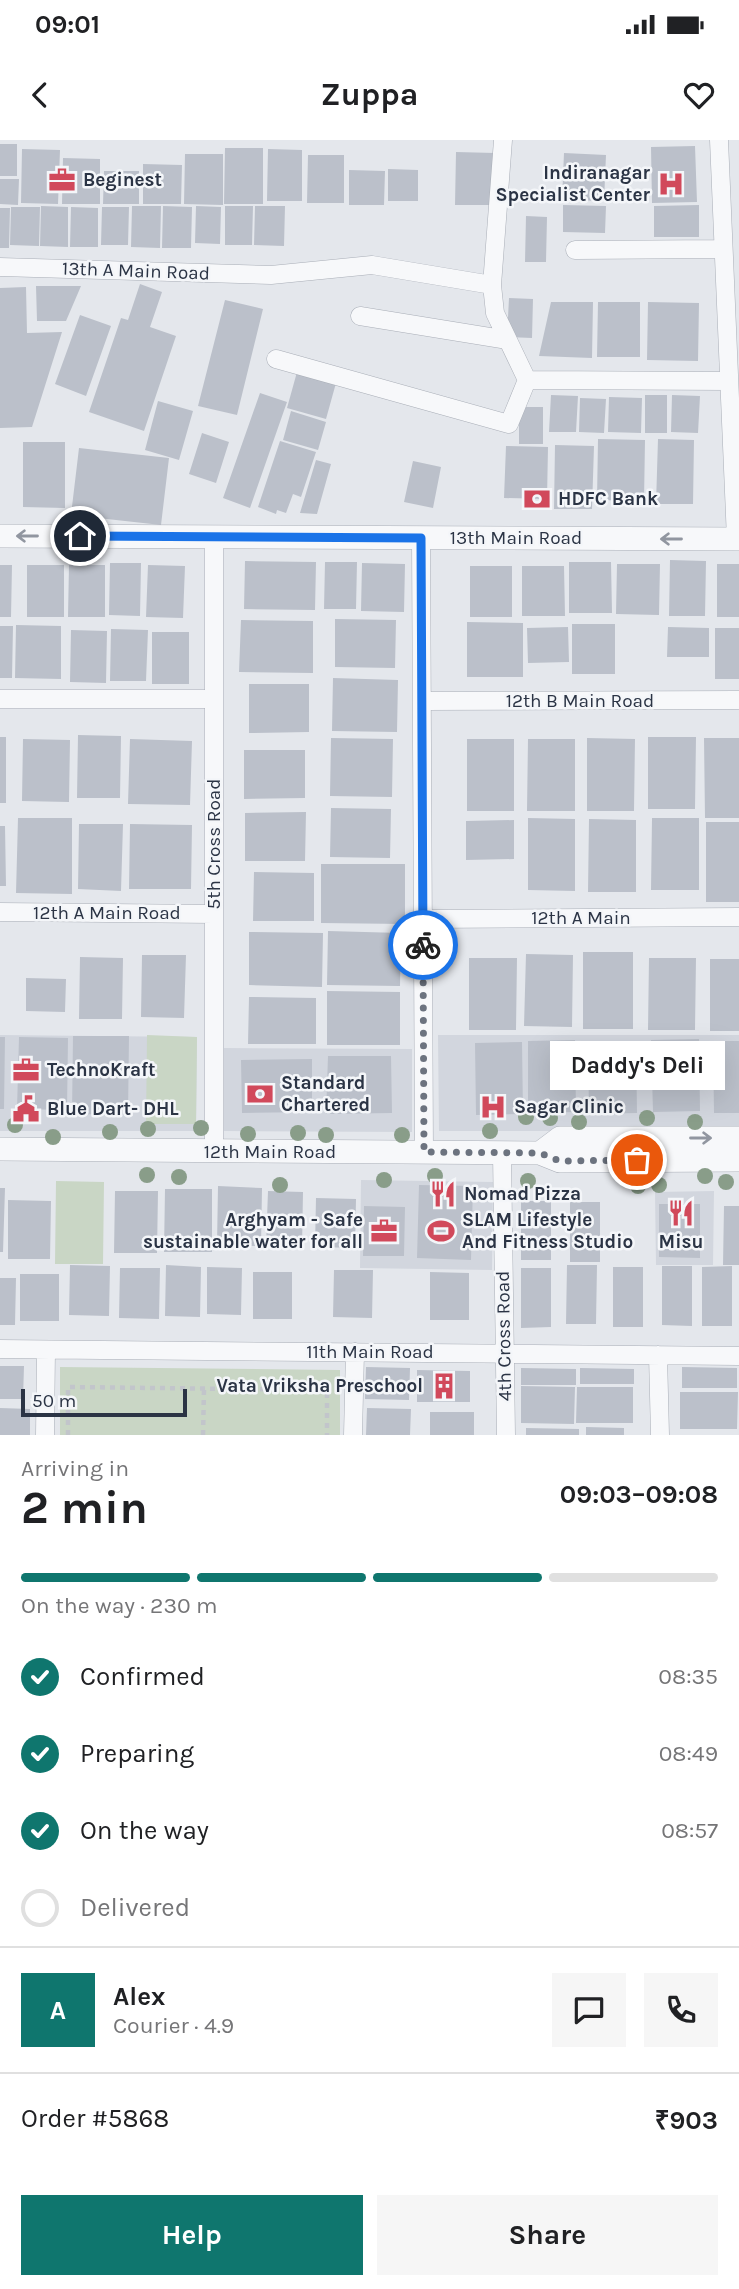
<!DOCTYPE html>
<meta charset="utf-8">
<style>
:root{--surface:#fff;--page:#f6f6f6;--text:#202124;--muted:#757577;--line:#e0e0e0;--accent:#0f766e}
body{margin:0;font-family:Karla,sans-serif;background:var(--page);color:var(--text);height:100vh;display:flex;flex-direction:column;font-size:26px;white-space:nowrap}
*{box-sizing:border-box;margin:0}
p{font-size:23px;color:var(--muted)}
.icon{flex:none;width:38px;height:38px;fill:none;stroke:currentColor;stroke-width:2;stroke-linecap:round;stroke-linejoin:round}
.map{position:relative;height:1295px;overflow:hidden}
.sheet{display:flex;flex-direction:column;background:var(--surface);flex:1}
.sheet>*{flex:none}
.scale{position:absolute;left:21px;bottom:18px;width:166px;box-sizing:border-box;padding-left:7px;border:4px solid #2b3445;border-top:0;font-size:19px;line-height:24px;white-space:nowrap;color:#2b3445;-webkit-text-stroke:5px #f4f6f9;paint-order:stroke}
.pin{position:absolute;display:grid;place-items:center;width:60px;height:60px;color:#fff;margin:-30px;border:4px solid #fff;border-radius:50%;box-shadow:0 2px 7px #0007}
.courier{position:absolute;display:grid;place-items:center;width:70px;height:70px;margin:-35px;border:5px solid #1a73e8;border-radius:50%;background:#fff;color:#222;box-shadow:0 2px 9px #0007}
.bubble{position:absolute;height:49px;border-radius:0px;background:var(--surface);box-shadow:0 7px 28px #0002;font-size:23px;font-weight:700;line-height:49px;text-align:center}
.overview em{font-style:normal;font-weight:700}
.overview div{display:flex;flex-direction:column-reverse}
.overview{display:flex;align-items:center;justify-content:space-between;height:119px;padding:0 21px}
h1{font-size:46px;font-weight:700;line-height:52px}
.bar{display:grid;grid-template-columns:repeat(4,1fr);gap:10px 7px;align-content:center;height:84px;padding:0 21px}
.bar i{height:9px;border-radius:5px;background:var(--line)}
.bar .selected{background:var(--accent)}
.bar p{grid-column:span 4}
.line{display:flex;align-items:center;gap:18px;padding:0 21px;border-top:2px solid var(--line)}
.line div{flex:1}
.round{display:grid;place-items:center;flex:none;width:74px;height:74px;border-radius:0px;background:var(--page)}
ol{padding:0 21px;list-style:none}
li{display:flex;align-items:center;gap:21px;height:77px}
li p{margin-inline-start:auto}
li .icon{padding:7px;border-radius:50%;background:var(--accent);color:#fff;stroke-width:4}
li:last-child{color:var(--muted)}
li i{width:38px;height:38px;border:4px solid var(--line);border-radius:50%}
.button{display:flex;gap:14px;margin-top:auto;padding:14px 21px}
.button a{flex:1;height:80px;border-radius:0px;background:var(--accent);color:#fff;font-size:28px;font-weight:700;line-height:80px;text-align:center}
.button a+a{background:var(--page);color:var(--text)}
.status{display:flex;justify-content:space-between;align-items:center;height:49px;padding:0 35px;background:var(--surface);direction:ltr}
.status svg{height:19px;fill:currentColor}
header{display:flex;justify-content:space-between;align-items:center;height:91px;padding:0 21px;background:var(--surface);font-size:32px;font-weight:700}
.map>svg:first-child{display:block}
</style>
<div class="status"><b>09:01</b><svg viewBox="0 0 49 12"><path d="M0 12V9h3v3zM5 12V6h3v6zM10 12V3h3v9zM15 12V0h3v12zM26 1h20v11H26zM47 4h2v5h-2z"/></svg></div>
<header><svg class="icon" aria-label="back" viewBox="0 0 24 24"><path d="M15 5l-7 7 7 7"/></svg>Zuppa<svg class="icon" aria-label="heart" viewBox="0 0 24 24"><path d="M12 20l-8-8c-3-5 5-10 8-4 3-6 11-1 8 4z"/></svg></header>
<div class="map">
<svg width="739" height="1295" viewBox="0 0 739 1295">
<rect width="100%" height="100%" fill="#e4e7ec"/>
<path fill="#d2d6de" d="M0,895L197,897L196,991H0Z
M438,895H739V991H439Z
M224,908L412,909V992L224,991Z
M361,1040L493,1042L492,1130L360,1128Z
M714,1051L713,1125H656L655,1052Z"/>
<path fill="#c9d6c5" d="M147,895L197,897L196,984H146Z
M56,1041L104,1042L103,1124H55Z
M60,1227L340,1230V1295H60Z"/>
<path fill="#bbc0ca" d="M0,4H17V36H0Z
M695,6L697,62L652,63L651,7Z
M225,8H263V64H224Z
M22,9L60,10L58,64L21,63Z
M268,9L302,10V61H267Z
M456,12L495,13L494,65H455Z
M564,13L606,15L604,61L562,60Z
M185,14H223V65L184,64Z
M308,15H344V63H307Z
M63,18L100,19V64H62Z
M143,24L182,25L181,64H143Z
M388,29L418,30V61H388Z
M349,30L385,31L384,65H349Z
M104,31H139V64H103Z
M0,39H19L18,65L0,64Z
M563,65L606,66L605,93L563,92Z
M699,65V97H654V66Z
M41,66L68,67V107L40,106Z
M132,66H161L160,108L131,107Z
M163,66L192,67L191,108H162Z
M196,66L221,67L220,104L195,103Z
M225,66H253L252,105H225Z
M255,66H285L284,106L254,105Z
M11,67H40L39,106L10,105Z
M71,67L98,68V107H70Z
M102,67H129L128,105H101Z
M0,68H10L9,108H0Z
M526,76L547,77L546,122H525Z
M140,144L162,152L150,187L176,196L144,291L89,272L121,178L128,180Z
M36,146H81L66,181H37Z
M26,147L27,193L62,192L32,287L0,288V148Z
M509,158L533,159L532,198L507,197Z
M225,160L263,169L237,275L198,266Z
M551,162H593L592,218L539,216Z
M598,162H640V217H597Z
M648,162L699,163L698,221L647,220Z
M80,175L111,186L86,256L55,244Z
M297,232L336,243L326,279L287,268Z
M260,253L287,262L250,368L223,358Z
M551,255L578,256L576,292H549Z
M645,255H667V293H645Z
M672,255L700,256L698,293L671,292Z
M609,257L642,258L641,293L608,292Z
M580,258L606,259L604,293L579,292Z
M158,261L193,271L179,320L145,310Z
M519,267H543V304H519Z
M291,271L326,282L318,310L283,300Z
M202,293L229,302L216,343L189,334Z
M598,299L645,300L644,361L597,360Z
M658,299L694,300L693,364H656Z
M280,301L316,312L301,357L293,354L286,373L277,370L276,374L258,367Z
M23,302H65V368L23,367Z
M555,305L594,306L592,369H554Z
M506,306L548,307L547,359L504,358Z
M79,308L169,318L161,385L71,375Z
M316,320L331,324L317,374L300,373Z
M413,321L441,327L433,368L404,362Z
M670,420L706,421L705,476H669Z
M245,421L316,422L315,470L244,469Z
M325,422H357L356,469H324Z
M569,422H611L612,473H569Z
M110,423H141L140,476L109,475Z
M362,423L405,424L404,472L361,471Z
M617,424H660L659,475L616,474Z
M717,424H739V477H717Z
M0,425H12L11,477H0Z
M27,425H64V477H27Z
M69,425H105V477H68Z
M148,425L185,426L183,478L146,477Z
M470,426H512V477H470Z
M522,426H564L565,476H522Z
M335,479L396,480L395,528L335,527Z
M241,480L313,481V533L239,532Z
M467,482L523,483V537H467Z
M572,484H615V534H572Z
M16,485L61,486V539L15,538Z
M0,486H13L12,538H0Z
M568,487L569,522L528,523L527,488Z
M668,487L709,488V517H667Z
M715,488H739V539H715Z
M111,489L148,490L146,541H110Z
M71,490L107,491L106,543L70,542Z
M152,492H189V544H152Z
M333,538L398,540L397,592L332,591Z
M249,544H309V592L249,593Z
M78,595L121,596L120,658H77Z
M0,597H6V663H0Z
M648,597H696L695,669H648Z
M331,598L393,599L392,657L330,656Z
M587,598L635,599L634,671H587Z
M704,598H739V678H705Z
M23,599L70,600L69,662L22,661Z
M130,599L192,601L190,665L128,664Z
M467,599H514V671H467Z
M528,599H575V671H527Z
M244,610H305V658L244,659Z
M331,668L391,669L390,718L330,717Z
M306,672L305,721H245V673Z
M18,678H72V754L16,753Z
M528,678L575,679V751L528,750Z
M652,678H699V750H651Z
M589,679L636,680V752H588Z
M514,680V719L466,720V681Z
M706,682H739V762H706Z
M79,684H123L121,751L78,749Z
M130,684L192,685L191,749H129Z
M0,686H5L6,746H0Z
M321,724H405V784L321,783Z
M254,732L314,733V781H253Z
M328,791L401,793L400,846L327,845Z
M249,792L323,793L322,847L249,845Z
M583,812H633V889H583Z
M526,814L573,815L572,887L524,886Z
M142,815H186L184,878L141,877Z
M80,817L123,818L122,879H79Z
M469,818H517L516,890H469Z
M649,818H696L695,890H648Z
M710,819H739V891H710Z
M26,838L66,839L65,872L26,871Z
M327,851L400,852V905H327Z
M249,857L316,858V904H248Z
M73,896H129L128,975L72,974Z
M0,897H5L4,969H0Z
M19,897L68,898L67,970L17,969Z
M699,899L700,971L653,972L651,900Z
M575,900L576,972L528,973V901Z
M636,901L637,973L589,974L588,902Z
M713,901H739V973H714Z
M522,902L523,974L476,975L475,903Z
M328,916H391L392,973L326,974Z
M312,919V972L242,973L241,920Z
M419,1045L473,1046L471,1120L417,1118Z
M218,1046L262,1048L261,1106L217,1105Z
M0,1048H5L3,1112H0Z
M165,1049H212V1112H164Z
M115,1051H158L157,1113H114Z
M268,1051L303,1052L302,1107L266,1106Z
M316,1058L356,1059L355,1108L315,1107Z
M8,1060L51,1061L50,1119H8Z
M521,1061H551V1120H521Z
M570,1062H600V1122H570Z
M659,1064H700V1118L659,1117Z
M364,1066L405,1067L404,1116H363Z
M724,1066H739V1125H723Z
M70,1125L110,1126L109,1176L69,1175Z
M166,1125L201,1127L200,1177L165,1176Z
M567,1125H597L596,1184H566Z
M662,1126H692V1186L662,1185Z
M732,1126V1186H702V1127Z
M207,1127L242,1128L241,1175L207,1174Z
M613,1127H643V1187H613Z
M120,1128H160L159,1179L119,1178Z
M521,1128H551V1187L521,1188Z
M334,1130H373L372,1178L333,1177Z
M253,1132H292V1179H253Z
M430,1132L469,1133V1180H430Z
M20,1134H59V1181H20Z
M0,1138H16L15,1185H0Z
M0,1226H24L23,1259H0Z
M366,1227L410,1228L409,1260L365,1259Z
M682,1227L737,1228V1248H682Z
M521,1228L576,1229V1245H521Z
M580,1228L634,1229V1244H580Z
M417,1230L470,1231V1262H417Z
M521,1246L575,1247L574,1284L521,1283Z
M577,1247H633V1283H576Z
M680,1252H738L737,1289H680Z
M0,1268L30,1269V1295H0Z
M367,1268L411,1269L410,1295H366Z
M430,1272H474V1295H430Z
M586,1287L624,1288V1295H586Z
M526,1288L579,1289V1295H526Z"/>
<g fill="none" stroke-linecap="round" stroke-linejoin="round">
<g stroke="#a9aeb7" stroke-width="19">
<path id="minor" d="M503,0L492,145L495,173L527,240L728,241
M719,0L736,399
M575,110L723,109
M0,127L271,135L372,125L492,145
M360,176L508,200
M276,219L509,284L527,240
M421,398L424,1012
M0,559H214
M422,561L739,560
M0,772L214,774
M423,779L739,777
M214,1012V396
M502,1013L506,1295
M0,1209L739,1216
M658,1215L660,1295
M45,1295L46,1210
M353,1295L355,1212"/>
</g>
<g stroke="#a9aeb7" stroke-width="24">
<path id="tertiary" d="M0,396L739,399
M0,1009L540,1013L560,1021L739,1020
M540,1013L560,998H739"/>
</g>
<path stroke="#c2c5cb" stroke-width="4.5" stroke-dasharray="5 5" stroke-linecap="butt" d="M68,1295V1247L327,1250V1295
M203,1295L204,1249"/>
<use href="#minor" stroke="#f7f8fa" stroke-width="18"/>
<use href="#tertiary" stroke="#f7f8fa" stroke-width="23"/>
</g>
<g fill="#899d89">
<circle cx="526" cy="977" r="8"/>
<circle cx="550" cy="978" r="8"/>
<circle cx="647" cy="978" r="8"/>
<circle cx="579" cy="982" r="8"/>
<circle cx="695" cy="982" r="8"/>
<circle cx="15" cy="985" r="8"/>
<circle cx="201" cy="988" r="8"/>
<circle cx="148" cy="989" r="8"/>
<circle cx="490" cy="991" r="8"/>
<circle cx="110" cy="992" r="8"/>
<circle cx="298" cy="993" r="8"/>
<circle cx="248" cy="994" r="8"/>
<circle cx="326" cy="995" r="8"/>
<circle cx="402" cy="995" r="8"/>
<circle cx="53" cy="997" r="8"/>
<circle cx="147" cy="1035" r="8"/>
<circle cx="435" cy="1036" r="8"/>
<circle cx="705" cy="1036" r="8"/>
<circle cx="179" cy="1037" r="8"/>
<circle cx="384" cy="1040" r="8"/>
<circle cx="528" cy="1041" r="8"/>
<circle cx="726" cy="1042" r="8"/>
<circle cx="280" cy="1045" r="8"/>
<circle cx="659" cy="1045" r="8"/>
<circle cx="638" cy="1046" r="8"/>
</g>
<defs><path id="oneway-shaft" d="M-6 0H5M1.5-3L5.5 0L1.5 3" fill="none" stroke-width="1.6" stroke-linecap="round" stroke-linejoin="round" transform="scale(1.75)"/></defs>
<g stroke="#9196a0">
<use href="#oneway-shaft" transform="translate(27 396) rotate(-180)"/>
<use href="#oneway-shaft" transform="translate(671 399) rotate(-180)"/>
<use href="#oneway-shaft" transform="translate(701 998)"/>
</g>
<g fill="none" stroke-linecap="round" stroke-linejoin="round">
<path stroke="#6c737f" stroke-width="7" stroke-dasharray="0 12.6" d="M423,805L424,1012L540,1013L560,1021L637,1020"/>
<path stroke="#1a73e8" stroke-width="9" d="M80,396L421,398L423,805"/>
</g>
<defs>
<g id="office-bare" transform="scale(2.1)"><path d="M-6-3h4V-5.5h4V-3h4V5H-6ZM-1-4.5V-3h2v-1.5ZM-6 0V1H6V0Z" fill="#d1495b" stroke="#f4f6f9" stroke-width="2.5" paint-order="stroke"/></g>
<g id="hospital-bare" transform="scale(2.1)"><path d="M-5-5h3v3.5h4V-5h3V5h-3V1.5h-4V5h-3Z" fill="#d1495b" stroke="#f4f6f9" stroke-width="2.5" paint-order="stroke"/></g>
<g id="bank-bare" transform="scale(2.1)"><path d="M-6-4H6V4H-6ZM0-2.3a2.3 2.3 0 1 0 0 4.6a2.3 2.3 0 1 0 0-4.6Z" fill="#d1495b" stroke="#f4f6f9" stroke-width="2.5" paint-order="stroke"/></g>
<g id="civic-bare" transform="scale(2.1)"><path d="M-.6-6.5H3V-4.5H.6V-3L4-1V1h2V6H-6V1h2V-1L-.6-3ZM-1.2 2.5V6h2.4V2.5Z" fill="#d1495b" stroke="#f4f6f9" stroke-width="2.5" paint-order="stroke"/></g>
<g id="restaurant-bare" transform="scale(2.1)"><path d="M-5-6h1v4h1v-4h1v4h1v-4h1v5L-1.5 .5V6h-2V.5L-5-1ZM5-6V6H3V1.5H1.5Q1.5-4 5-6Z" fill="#d1495b" stroke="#f4f6f9" stroke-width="2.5" paint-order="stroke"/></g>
<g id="stadium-bare" transform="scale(2.1)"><path d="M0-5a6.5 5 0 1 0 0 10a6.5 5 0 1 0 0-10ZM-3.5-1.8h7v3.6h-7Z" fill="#d1495b" stroke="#f4f6f9" stroke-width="2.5" paint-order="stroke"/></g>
<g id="building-bare" transform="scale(2.1)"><path d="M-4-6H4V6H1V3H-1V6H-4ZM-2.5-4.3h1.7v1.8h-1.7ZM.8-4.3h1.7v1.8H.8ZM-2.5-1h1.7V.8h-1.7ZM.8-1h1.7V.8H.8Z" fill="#d1495b" stroke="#f4f6f9" stroke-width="2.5" paint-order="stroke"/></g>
</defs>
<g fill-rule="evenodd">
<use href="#office-bare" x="62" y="40"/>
<use href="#hospital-bare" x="671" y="44"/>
<use href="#bank-bare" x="537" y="359"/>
<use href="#office-bare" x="26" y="930"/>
<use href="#bank-bare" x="260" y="954"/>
<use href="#hospital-bare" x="493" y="967"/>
<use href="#civic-bare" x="26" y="969"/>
<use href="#restaurant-bare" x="443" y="1054"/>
<use href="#restaurant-bare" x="681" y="1073"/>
<use href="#office-bare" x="384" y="1091"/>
<use href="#stadium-bare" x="441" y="1091"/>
<use href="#building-bare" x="444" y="1246"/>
</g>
<g text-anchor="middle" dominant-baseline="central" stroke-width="5" stroke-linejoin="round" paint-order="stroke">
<g font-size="19" font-weight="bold" fill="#2b3445" stroke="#f4f6f9" text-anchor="start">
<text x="650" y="33" text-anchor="end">Indiranagar<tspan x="650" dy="22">Specialist Center</tspan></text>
<text x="83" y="40">Beginest</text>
<text x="558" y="359">HDFC Bank</text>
<text x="47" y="930">TechnoKraft</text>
<text x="281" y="943">Standard<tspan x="281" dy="22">Chartered</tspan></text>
<text x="514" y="967">Sagar Clinic</text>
<text x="47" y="969">Blue Dart- DHL</text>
<text x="464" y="1054">Nomad Pizza</text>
<text x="363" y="1080" text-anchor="end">Arghyam - Safe<tspan x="363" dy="22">sustainable water for all</tspan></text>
<text x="462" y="1080">SLAM Lifestyle<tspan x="462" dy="22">And Fitness Studio</tspan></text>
<text x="681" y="1102" text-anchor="middle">Misu</text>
<text x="423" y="1246" text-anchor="end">Vata Vriksha Preschool</text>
</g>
<g font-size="19" fill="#2b3445" stroke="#f4f6f9">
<text transform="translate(136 131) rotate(2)">13th A Main Road</text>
<text x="516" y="398">13th Main Road</text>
<text x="580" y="561">12th B Main Road</text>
<text transform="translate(214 704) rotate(-90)">5th Cross Road</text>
<text x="107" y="773">12th A Main Road</text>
<text x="581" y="778">12th A Main</text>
<text x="270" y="1012">12th Main Road</text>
<text transform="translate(504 1196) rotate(-91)">4th Cross Road</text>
<text x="370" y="1212">11th Main Road</text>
</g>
</g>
</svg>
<div class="scale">50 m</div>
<div class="pin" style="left:637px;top:1020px;background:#ea580c"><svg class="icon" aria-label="bag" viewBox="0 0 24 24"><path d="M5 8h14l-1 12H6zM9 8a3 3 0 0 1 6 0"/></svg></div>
<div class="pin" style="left:80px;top:396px;background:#1f2937"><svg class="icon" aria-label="home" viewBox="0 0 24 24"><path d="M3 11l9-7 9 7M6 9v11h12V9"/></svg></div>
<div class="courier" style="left:423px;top:805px"><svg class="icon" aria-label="bike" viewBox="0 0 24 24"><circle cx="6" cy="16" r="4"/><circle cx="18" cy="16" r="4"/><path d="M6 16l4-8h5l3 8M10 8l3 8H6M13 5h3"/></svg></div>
<div class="bubble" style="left:550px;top:901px;width:175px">Daddy's Deli</div>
</div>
<section class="sheet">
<div class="overview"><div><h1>2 min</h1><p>Arriving in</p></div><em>09:03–09:08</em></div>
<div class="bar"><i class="selected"></i><i class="selected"></i><i class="selected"></i><i></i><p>On the way · 230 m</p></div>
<ol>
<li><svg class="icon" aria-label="check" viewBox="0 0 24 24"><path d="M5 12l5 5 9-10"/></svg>Confirmed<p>08:35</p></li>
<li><svg class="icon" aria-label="check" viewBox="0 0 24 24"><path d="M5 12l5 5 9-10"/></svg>Preparing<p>08:49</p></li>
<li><svg class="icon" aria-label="check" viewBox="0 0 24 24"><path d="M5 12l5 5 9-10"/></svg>On the way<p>08:57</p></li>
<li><i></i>Delivered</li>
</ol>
<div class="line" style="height:126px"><b class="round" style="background:var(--accent);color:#fff">A</b><div><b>Alex</b><p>Courier · 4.9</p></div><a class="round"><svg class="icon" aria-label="chat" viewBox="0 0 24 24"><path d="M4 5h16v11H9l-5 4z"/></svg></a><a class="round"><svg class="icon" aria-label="phone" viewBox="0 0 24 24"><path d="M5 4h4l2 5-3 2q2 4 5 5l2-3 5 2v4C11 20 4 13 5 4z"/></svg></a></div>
<div class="line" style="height:91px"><div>Order #5868</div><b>₹903</b></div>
<div class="button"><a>Help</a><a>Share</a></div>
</section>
